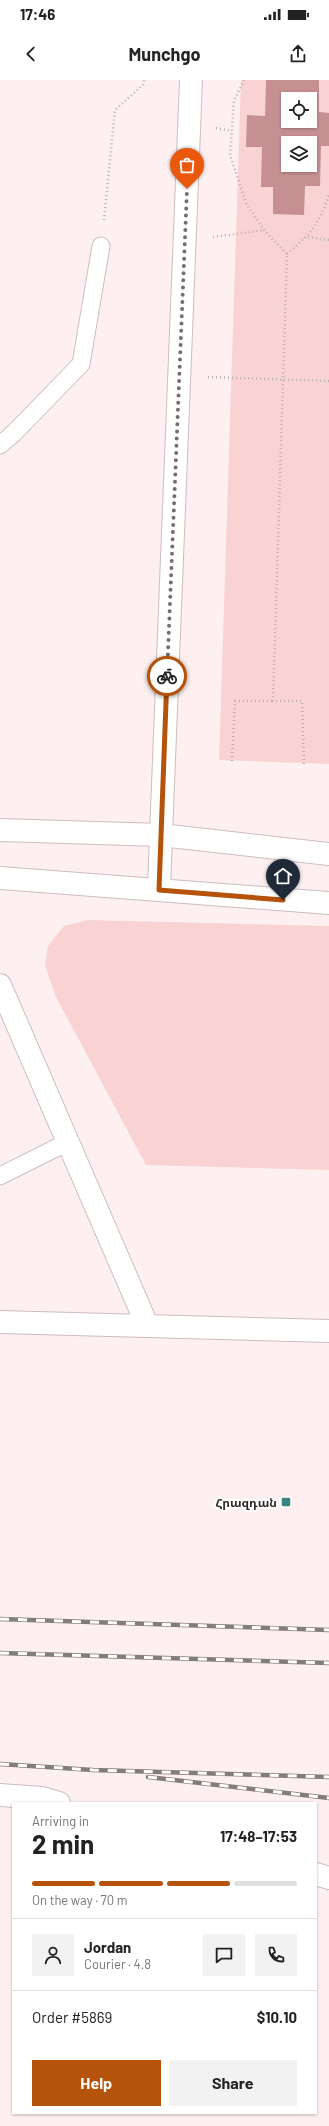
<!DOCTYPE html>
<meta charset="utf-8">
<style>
:root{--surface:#fff;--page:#f2f2f2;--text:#222;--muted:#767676;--line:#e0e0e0;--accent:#b45309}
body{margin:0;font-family:Barlow,"Noto Sans Armenian",sans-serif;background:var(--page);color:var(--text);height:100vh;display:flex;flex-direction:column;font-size:15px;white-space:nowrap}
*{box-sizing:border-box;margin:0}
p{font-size:13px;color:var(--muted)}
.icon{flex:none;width:22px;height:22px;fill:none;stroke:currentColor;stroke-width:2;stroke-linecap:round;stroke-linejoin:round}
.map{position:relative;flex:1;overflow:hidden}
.drawer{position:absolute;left:12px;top:1722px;width:305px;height:312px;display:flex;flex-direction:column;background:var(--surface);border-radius:0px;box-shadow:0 1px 3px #0004}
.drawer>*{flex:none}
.buttons{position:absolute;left:281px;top:12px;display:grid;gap:8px}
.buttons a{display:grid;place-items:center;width:36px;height:36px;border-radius:0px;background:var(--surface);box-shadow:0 1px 3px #0004;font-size:20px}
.pin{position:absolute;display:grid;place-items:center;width:34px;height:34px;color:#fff;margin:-41px -17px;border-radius:50% 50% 50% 0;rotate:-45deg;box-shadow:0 0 4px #0007}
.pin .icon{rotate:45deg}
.courier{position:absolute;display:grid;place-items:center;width:40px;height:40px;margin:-20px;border:3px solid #b45309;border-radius:50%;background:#fff;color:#222;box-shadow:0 1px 5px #0007}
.overview em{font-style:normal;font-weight:700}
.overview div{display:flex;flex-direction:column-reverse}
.overview{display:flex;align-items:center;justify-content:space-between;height:68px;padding:0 20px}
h1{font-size:26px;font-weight:700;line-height:30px}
.bar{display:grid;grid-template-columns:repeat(4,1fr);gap:6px 4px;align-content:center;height:48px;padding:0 20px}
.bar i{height:5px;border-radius:3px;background:var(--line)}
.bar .active{background:var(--accent)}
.bar p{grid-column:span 4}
.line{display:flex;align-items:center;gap:10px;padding:0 20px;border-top:1px solid var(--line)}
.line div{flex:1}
.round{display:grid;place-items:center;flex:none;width:42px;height:42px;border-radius:0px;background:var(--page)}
.cta{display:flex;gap:8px;margin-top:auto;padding:8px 20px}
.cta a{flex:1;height:46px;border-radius:0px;background:var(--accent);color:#fff;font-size:16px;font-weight:700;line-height:46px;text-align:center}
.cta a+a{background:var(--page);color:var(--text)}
.status{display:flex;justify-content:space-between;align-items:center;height:28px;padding:0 20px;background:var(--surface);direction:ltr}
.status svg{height:11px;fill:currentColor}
header{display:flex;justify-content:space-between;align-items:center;height:52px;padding:0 20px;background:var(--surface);font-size:18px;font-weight:700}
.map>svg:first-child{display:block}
</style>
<div class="status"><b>17:46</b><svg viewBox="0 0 49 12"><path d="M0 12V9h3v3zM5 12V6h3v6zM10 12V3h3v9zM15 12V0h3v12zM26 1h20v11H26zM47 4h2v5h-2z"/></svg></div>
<header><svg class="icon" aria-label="back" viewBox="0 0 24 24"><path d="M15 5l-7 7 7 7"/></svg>Munchgo<svg class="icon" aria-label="share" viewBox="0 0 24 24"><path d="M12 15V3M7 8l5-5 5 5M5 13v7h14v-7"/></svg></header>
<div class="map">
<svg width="329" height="2046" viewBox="0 0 329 2046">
<rect width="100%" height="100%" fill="#fef0f1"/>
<path fill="#f9d2d3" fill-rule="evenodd" d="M241,0H329V684L219,680ZM288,19H310V41H288ZM288,63H310V85H288Z
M88,840L329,846V1090L146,1085L56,917L45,885L48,866L64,846Z"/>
<path fill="#c69093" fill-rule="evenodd" d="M266,0H319V32L329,33V66H321L320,106H305L304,135L273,134V107H261L262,67H246L247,35L265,36ZM288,19H310V41H288ZM288,63H310V85H288Z"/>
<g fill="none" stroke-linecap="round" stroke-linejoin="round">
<g stroke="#cebdbe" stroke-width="19">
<path id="lane" d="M0,365L14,353L81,284L101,166
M0,1096L68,1062"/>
</g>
<g stroke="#cebdbe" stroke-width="24">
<path id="street" d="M0,905L147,1245
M0,1242L329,1251
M0,1715L42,1718L59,1723
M316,1794L329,1798"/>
</g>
<g stroke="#cebdbe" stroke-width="24">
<path id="secondary" d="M161,755L191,0"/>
</g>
<g stroke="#cebdbe" stroke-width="24">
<path id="primary" d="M0,750L161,755L329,774
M0,798L329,823
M159,810L161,755"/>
</g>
<path stroke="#baafb0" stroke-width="2.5" stroke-dasharray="1 3" stroke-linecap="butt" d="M244,0L234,21L230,75L246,123L264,150L287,174L273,621H302L304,687
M216,48L232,51
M104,140L115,30L144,4V0
M213,157L264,150
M308,157L329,160
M287,174C311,154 319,144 329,115
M208,297L329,301
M232,681L235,621H273"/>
<use href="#lane" stroke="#fff" stroke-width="17"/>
<use href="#street" stroke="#fff" stroke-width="22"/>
<use href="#secondary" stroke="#fff" stroke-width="22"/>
<use href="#primary" stroke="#fff" stroke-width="22"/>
<g stroke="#847b7b" stroke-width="4.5">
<path id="rail" d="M0,1539L329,1550
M0,1573L329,1583
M0,1684L93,1690L329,1697
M148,1697L329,1718"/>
</g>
<use href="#rail" stroke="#fff" stroke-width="3" stroke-dasharray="9" stroke-linecap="butt"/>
</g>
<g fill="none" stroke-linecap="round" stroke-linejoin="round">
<path stroke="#766d6d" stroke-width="4" stroke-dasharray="0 7.2" d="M167,596L187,109"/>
<path stroke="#b45309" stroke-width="5" d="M167,596L159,810L283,820"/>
</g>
<rect fill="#3b8484" stroke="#fff" stroke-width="1.5" x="281" y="1417" width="10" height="10" rx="2"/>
<g text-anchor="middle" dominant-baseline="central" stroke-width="4" stroke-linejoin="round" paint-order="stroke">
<g font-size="12" font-weight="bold" fill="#2c2626" stroke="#fff" text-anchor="end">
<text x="277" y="1422">Հրազդան</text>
</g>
</g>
</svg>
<div class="buttons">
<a><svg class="icon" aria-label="locate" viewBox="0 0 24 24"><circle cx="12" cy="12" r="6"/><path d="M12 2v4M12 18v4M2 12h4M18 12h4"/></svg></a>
<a><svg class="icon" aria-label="layers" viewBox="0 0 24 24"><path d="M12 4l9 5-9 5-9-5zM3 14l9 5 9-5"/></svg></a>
</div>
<div class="pin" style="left:187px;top:109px;background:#ea580c"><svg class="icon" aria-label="bag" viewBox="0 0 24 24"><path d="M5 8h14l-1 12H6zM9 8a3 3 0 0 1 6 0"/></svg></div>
<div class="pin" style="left:283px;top:820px;background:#1f2937"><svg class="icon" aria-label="home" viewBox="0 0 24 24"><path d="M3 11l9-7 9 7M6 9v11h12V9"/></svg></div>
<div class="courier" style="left:167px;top:596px"><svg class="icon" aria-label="bike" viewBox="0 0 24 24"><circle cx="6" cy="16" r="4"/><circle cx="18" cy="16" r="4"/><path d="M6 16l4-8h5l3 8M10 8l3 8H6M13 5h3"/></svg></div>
<section class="drawer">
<div class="overview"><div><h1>2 min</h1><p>Arriving in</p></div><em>17:48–17:53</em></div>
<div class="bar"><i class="active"></i><i class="active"></i><i class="active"></i><i></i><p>On the way · 70 m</p></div>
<div class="line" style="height:72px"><a class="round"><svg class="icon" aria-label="person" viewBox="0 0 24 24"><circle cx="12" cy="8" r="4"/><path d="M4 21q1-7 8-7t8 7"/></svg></a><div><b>Jordan</b><p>Courier · 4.8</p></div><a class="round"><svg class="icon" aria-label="chat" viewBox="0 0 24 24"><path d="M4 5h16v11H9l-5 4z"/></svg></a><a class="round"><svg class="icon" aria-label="phone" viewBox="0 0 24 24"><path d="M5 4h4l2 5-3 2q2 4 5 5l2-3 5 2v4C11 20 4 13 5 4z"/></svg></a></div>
<div class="line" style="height:52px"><div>Order #5869</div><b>$10.10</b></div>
<div class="cta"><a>Help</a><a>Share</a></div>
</section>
</div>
